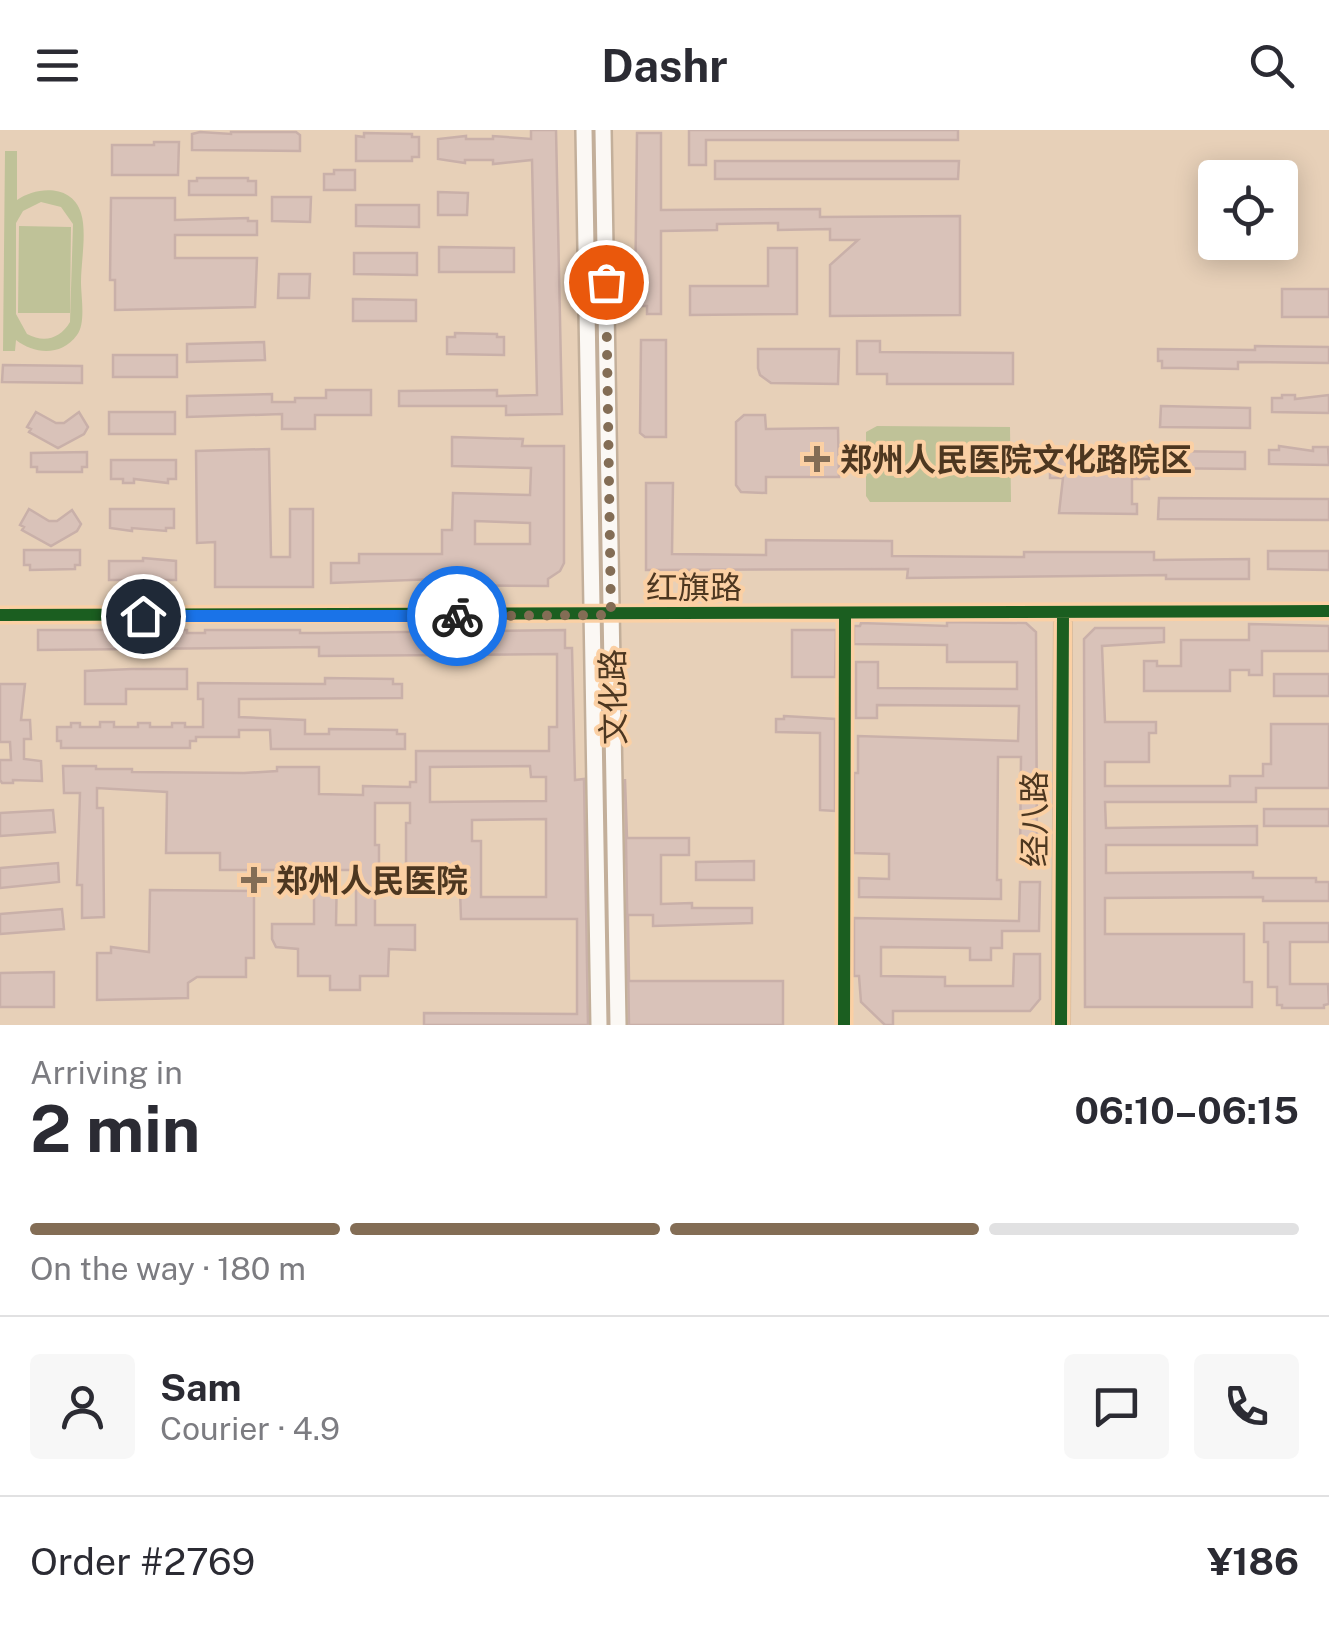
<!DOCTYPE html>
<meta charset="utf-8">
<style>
:root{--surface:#fff;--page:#f7f7f7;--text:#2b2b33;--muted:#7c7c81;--line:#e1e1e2;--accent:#836d55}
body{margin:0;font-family:"Public Sans","Noto Sans SC",sans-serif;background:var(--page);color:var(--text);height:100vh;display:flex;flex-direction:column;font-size:38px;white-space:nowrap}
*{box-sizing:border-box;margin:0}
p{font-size:32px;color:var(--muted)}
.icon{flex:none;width:55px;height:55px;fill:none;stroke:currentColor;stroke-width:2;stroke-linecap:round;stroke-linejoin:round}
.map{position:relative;height:895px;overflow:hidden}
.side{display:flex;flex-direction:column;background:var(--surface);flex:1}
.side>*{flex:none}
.controls{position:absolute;left:1198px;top:30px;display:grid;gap:20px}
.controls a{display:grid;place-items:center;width:100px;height:100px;border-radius:10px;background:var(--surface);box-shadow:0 5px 25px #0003;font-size:50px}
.pin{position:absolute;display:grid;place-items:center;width:85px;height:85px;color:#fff;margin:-42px;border:5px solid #fff;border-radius:50%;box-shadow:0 2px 10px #0007}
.courier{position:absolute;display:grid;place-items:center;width:100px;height:100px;margin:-50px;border:8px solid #1a73e8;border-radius:50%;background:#fff;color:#222;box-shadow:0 2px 12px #0007}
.head em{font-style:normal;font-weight:700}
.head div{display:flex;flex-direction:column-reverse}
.head{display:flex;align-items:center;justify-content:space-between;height:170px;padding:0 30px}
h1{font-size:65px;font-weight:700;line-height:75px}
.bar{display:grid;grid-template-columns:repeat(4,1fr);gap:15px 10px;align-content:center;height:120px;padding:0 30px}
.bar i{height:12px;border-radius:8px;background:var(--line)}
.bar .active{background:var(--accent)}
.bar p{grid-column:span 4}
.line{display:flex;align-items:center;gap:25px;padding:0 30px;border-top:2px solid var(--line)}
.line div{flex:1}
.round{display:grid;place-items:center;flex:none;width:105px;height:105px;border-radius:10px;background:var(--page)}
header{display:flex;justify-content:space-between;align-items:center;height:130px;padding:0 30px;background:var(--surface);font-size:45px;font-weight:700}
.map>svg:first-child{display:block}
</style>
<header><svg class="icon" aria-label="menu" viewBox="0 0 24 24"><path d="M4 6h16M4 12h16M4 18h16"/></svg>Dashr<svg class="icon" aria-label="search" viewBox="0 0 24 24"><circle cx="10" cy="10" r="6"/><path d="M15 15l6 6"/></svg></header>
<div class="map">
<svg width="1329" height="895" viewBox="0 0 1329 895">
<rect width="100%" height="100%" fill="#e7d0b8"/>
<path fill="#bfc298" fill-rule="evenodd" d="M5,21H17V70C35,57 72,53 81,83C87,102 81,132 81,152C81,167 86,193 77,205C61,227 34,224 16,210L15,221H3ZM41,72L61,77L73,94L70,192C60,209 44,213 27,204L16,184V93L23,81Z
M19,96L71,97L70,183H18Z
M877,296L1010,297L1011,372H870L866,366V302Z"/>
<path fill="#d9c2b9" stroke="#c9b0a9" stroke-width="2.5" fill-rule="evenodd" d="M531,0H556L562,284L506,285V276H399V261L497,260V266L537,265L532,30L493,34V30H465V33L438,29V9L466,6V9H493V6L531,9Z
M689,0H958V10H706V35H689Z
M200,2L231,4V2H296L300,5V21L192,20V4Z
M364,3L412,4V7H419V27H412V31H356V6L364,7Z
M637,3H661V80L820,79V87L960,86V185L830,186V135L858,110H830V99L778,100V93L717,94V100L661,101V184H647V176H635Z
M154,12H179L178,45H112V15H154Z
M715,31H959L958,49H715Z
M334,40H355V60H324V44H334Z
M197,48H248V51H256V65H189V51H197Z
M438,62L468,63L467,85H438Z
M272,67H311L310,92L272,91Z
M111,68H175V90L248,88V91H257V105H175V128H257L255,177L115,180V150H110Z
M356,75H419V97L356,96Z
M439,117L514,118V142H439Z
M768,118H797V184L690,185V156H768Z
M354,123H417V145L354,144Z
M279,144H310L309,168H278Z
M1282,159H1329V187H1282Z
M353,169L416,170V191H353Z
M455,203L497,204V207H504V225L447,224V207H455Z
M641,210H666V307H645L640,303Z
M857,211H880V222L1013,223V254H887V244H857Z
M264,212L265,230L187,232V214Z
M1255,216L1329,217V233L1238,232V239L1182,238H1162V231H1158V219L1255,220Z
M758,219H839L838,254L771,253L760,245L758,238Z
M113,225H177V247H113Z
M3,235L82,236V253L2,252Z
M326,260H371V285H315V299H282V284L187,287V266L272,264V272H295V268H326Z
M1282,265H1295V269L1329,265V283L1272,282V268H1282Z
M1161,276L1250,278V298L1160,297Z
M36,282L56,293H64L79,282L88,297L84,304L58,318L29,302L31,299L27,297Z
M109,282H175V304H109Z
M744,285H765L766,299L838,298L839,347H766V363L741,362L736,355V292Z
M452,307L523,309L522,316H564V433L560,441L548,449V456L437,455V449L331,453V433H359V424H442V400H452L453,363L530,365L531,338L452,336ZM475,391L530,393V414H475Z
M1279,316L1313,321V317H1328L1329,335L1269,334V320H1279Z
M269,319L271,427H290V379H313V457H215V412L197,413L196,321Z
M1161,321L1245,322V339L1149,338V349H1132V374H1137V384L1059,383L1063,348H1050V322Z
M87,322V337H82V342H37V337H31V323Z
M111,330H176V349H168V353L134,349V353H123V349H111Z
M646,353H673L672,424L766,425V410L892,411V426L1024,427V422H1154V430L1249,429V449H1166V445L907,448L908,439L646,440Z
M1159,368L1329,369V390L1158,389Z
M29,379L49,391H57L72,380L81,394L77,401L51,416L22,400L24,397L20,395Z
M110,379H174V398H166V401L132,398V401L110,398Z
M24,420H80V435H75V439L30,440V435H24Z
M1268,421H1329V440L1268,439Z
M143,428L176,431V450H109V431H143Z
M947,492L1026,493L1036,502L1037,725H1020L1021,627H998L997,750H1001V769L859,767V748L889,749V724L854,723V643H858V606L1018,611L1019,576L877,575V588H856V532H878V558L1017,559V532H947V515L854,514V496H860L861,493L947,496Z
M1249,494L1329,496V521H1262V545H1249V540H1230V561H1144V531H1157V536H1181V510H1249Z
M1095,498H1164V512L1102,516L1105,592H1156V603H1149V632H1105V656H1230V646H1263V634H1271V594H1329V658H1256V672H1105L1106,698L1257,696V715H1106V743L1253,742V748H1316V752H1329V771H1263V767L1105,768V804H1244V852H1252V877H1085L1084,509Z
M38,500H187V503H205V500H300V503H323L565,500V518H572L575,650L584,649L588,895H424V883L577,884V789H461L460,761L406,764V693H410V673H375V715H379V744H375V795H415V820L389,819L388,846H360V860H330V846H298V819L276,817L272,809V794H314V740H220V723H166L167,662L97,658V678H103L104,787L82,788V755H77L80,663H64L63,636H96V639H132V642L244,643L277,641V637H319V664L363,665V656L410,657V652H416V621H549V597H557V524L319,526V517L38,520ZM530,636L531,647H546V671L430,672V637ZM546,689V767H481V711H472V690ZM337,740H356V795H336Z
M792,500H836L835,547H792Z
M132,539H187V559H126V574H85V541Z
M1274,544H1329V566H1274Z
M325,548L393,549V554H402V568L239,569V587L305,590V604H329V599L397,600V604H405V619H271L270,600H239V607H196V611H190V618H61V611H57V597H71V593H80V597H100V592H114V597H138V593H150V597H172V593H185V597H203V569H198V553L325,554Z
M0,554H25L21,590H30L31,609H24V629L41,631L42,651L13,650V653H2L0,650V630H11L10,612H0Z
M784,586L835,589V681L820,680V603L776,602V589H784Z
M625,649L627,708H689V725H661V774L692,773V778H752V793L653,796V785H628L629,851H783V895H629Z
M1264,679H1329V696H1264Z
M53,680L55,702L0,706V683Z
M754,731V750H696V732Z
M58,733L59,752L0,758V738Z
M1020,752H1040L1039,801H1002V818H991V830H970V818L881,817V846L945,847V856H1013L1014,824H1040V869L1030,881H893V895H885L861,872L859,846H854V788L1019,791Z
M150,760L254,761V828H246V847H197L188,853V868L97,870V823H111V817L149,822Z
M62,779L64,799L0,804V784Z
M1264,793H1329V812H1290V854H1328L1329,874L1324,875V878H1282V875H1277V857H1268V812H1264Z
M54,842V877H0V843Z"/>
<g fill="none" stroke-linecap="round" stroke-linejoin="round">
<g stroke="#c3af9a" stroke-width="16">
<path id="street" d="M0,485L1329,481
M844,895L845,484"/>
</g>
<g stroke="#c3af9a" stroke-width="20">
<path id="secondary" d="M584,0L599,895
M603,0L618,895
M1061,895L1063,483"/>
</g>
<use href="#street" stroke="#fbf8f4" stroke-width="11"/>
<use href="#secondary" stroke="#fbf8f4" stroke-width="15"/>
<g stroke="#fbd0a4" stroke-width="19">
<path id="cycleway" d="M0,485L1329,481
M844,895L845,484
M1061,895L1063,483"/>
</g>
<use href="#cycleway" stroke="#1b5e20" stroke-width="12"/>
</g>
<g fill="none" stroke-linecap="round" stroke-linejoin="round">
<path stroke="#836d55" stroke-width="10" stroke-dasharray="0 18" d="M457,486L611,485L606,152"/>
<path stroke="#1a73e8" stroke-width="12" d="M143,486H457"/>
</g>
<g fill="#836d55" stroke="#fbd0a4" stroke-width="4">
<path d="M812 314h10v10h10v10h-10v10h-10v-10h-10v-10h10z"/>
<path d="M249 735h10v10h10v10h-10v10h-10v-10h-10v-10h10z"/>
</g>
<g text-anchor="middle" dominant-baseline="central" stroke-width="8" stroke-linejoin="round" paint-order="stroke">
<g font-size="32" font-weight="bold" fill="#4d3720" stroke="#fbd0a4" text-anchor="start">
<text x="840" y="329">郑州人民医院文化路院区</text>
<text x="276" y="750">郑州人民医院</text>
</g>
<g font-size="32" fill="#4d3720" stroke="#fbd0a4">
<text x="694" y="457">红旗路</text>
<text transform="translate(613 567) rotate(-91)">文化路</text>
<text transform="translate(1034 689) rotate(-90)">经八路</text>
</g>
</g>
</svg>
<div class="controls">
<a><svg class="icon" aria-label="locate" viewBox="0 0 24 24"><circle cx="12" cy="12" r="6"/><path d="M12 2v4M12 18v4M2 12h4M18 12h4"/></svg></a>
</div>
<div class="pin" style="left:606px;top:152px;background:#ea580c"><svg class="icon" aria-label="bag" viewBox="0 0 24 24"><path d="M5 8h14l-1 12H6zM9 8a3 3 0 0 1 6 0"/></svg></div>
<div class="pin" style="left:143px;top:486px;background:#1f2937"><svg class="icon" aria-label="home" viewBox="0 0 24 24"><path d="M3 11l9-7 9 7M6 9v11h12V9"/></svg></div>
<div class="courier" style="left:457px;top:486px"><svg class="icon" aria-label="bike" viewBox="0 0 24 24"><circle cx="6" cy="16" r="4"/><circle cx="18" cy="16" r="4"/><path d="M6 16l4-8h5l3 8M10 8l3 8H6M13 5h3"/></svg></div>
</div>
<section class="side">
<div class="head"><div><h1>2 min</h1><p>Arriving in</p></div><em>06:10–06:15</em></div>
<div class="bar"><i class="active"></i><i class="active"></i><i class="active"></i><i></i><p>On the way · 180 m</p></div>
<div class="line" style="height:180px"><a class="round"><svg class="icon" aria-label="person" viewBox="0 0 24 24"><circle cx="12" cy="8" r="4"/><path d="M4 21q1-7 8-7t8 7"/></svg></a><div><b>Sam</b><p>Courier · 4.9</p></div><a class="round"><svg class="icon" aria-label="chat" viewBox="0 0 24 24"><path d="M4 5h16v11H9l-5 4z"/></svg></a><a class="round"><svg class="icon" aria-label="phone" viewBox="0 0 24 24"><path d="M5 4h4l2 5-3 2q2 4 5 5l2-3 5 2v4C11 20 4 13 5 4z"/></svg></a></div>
<div class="line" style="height:130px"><div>Order #2769</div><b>¥186</b></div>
</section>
